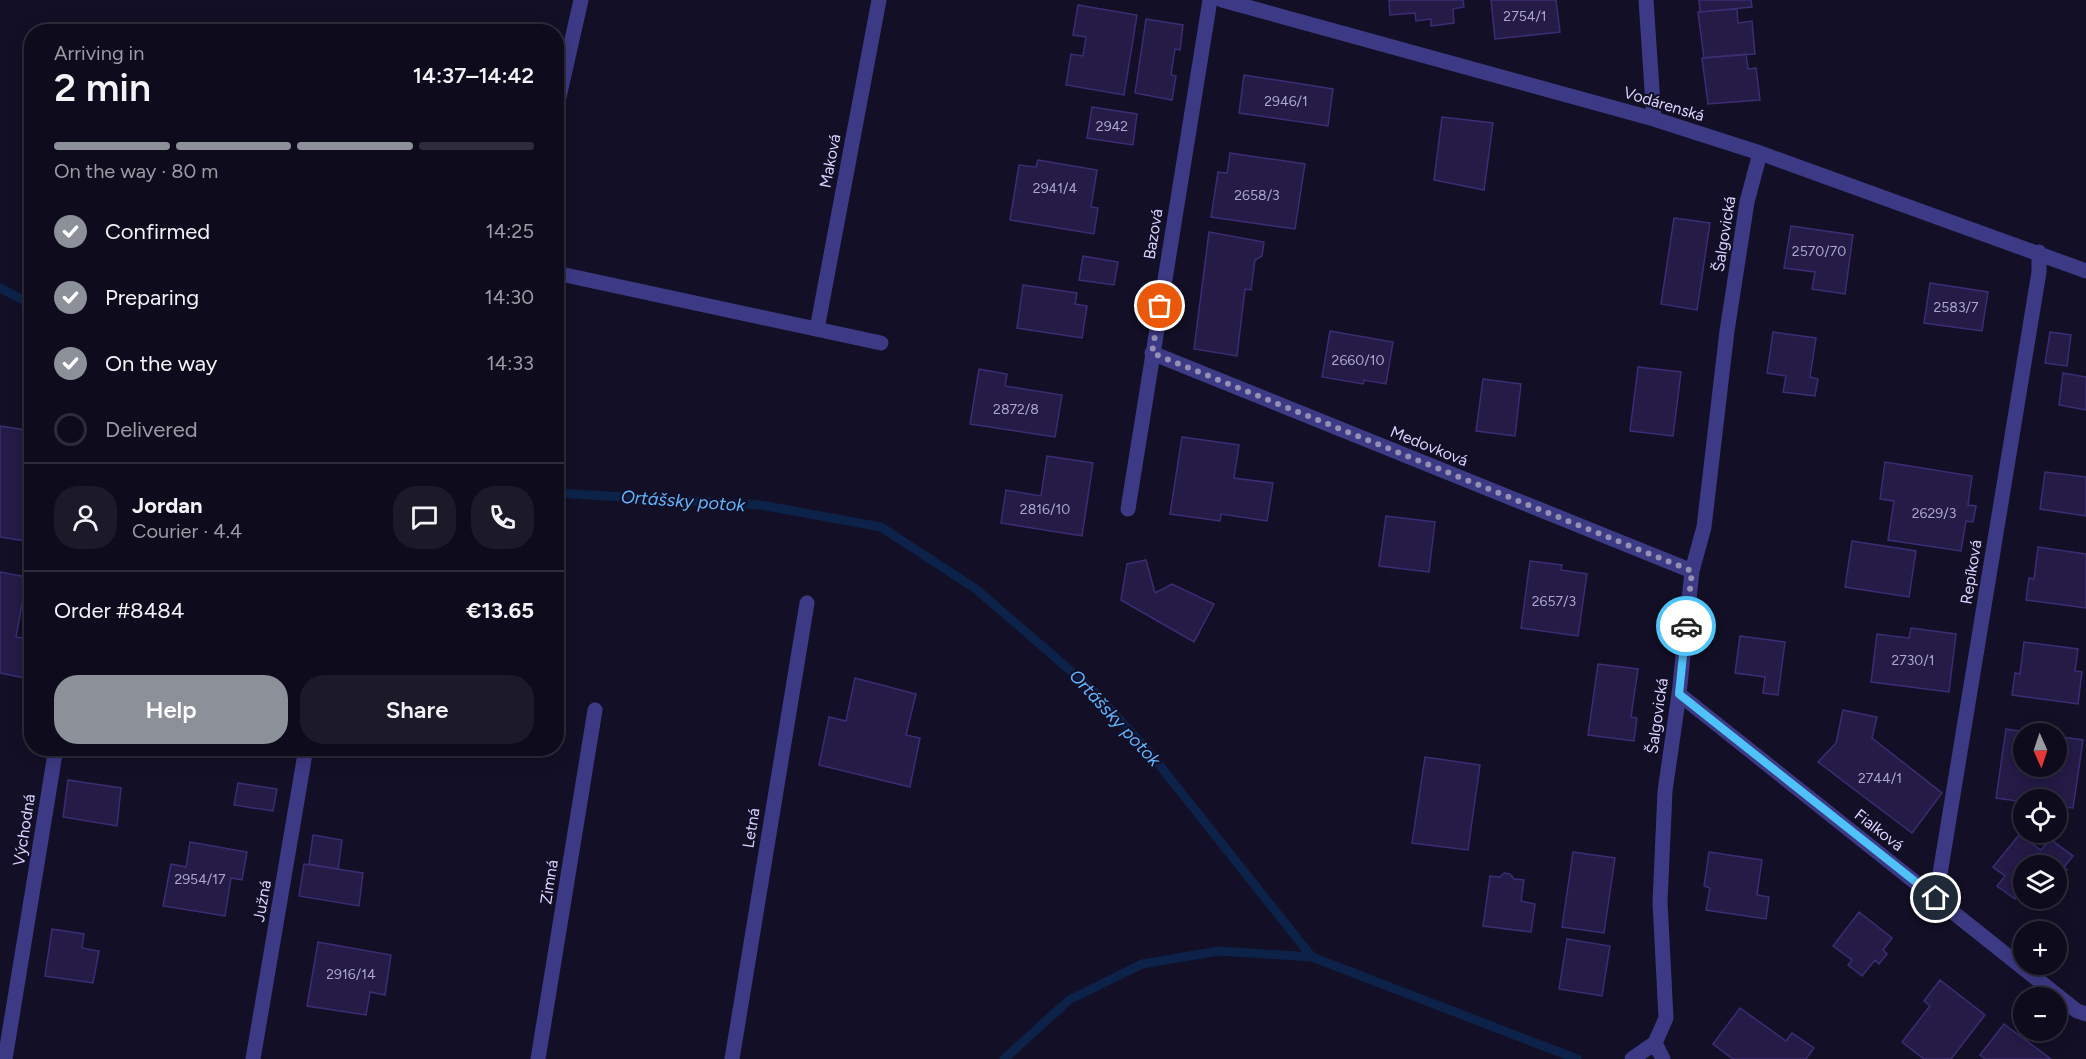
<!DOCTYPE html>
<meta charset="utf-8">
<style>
:root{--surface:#0e0b1c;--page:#1c1929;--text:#f1f3f6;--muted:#9b9ba3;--line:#2e2b3b;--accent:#8c9099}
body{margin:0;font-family:Figtree,sans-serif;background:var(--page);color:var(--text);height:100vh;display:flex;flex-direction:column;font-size:22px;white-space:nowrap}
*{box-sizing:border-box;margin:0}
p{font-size:20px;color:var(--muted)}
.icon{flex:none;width:33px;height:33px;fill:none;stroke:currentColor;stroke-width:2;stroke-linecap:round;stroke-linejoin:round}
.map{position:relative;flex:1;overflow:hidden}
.panel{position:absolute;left:24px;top:24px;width:540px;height:732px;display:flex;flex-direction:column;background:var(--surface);border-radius:24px;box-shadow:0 3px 15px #0003,0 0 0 2px var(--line)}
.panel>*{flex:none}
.needle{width:39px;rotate:177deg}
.controls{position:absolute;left:2013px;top:723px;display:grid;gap:12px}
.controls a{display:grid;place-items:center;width:54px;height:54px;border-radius:50%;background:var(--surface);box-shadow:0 3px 15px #0003,0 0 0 2px var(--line);font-size:30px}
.pin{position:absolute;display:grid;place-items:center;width:51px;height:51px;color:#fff;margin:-26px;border:3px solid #fff;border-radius:50%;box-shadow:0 2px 6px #0007}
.courier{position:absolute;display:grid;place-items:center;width:60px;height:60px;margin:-30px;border:4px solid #4fc3f7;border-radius:50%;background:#fff;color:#222;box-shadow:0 2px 8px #0007}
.summary em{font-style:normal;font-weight:600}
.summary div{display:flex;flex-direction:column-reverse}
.summary{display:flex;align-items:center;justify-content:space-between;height:102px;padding:0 30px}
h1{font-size:39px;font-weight:600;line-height:45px}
.bar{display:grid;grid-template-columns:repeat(4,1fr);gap:9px 6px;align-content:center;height:72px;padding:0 30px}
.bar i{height:8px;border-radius:4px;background:var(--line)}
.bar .current{background:var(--accent)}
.bar p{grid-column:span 4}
.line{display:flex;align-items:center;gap:15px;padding:0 30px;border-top:2px solid var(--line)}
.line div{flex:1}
.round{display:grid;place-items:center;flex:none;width:63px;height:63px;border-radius:24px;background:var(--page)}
ol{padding:0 30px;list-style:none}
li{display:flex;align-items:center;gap:18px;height:66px}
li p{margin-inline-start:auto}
li .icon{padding:6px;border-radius:50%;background:var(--accent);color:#fff;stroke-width:4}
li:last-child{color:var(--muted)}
li i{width:33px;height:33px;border:3px solid var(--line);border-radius:50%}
.cta{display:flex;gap:12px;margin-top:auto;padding:12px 30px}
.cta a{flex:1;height:69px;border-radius:24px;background:var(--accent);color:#fff;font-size:24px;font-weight:600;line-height:69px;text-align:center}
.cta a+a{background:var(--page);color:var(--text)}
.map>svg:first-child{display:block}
</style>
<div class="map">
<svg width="2086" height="1059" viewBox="0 0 2086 1059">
<rect width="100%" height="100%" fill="#130f26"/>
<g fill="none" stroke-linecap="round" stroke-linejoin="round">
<path stroke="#0c2248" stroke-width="9" d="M0,288L32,305
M556,493L761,505L881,527L976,589L1095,692L1149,752L1312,957L1577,1059
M1004,1059L1069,1000L1142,964L1219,951L1312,957"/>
</g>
<path fill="#241b47" stroke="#3b2d73" stroke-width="1.5" d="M1389,0H1463L1464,7L1453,9L1454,23L1431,26V19L1416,21L1415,13L1390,15Z
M1491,0H1556L1560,32L1495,39Z
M1699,0H1751L1752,7L1700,12Z
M1078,5L1137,15L1124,95L1066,85L1071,54L1083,56L1086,37L1073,35Z
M1737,9L1738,23L1752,21L1755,54L1704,58L1698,12Z
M1146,19L1183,25L1180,50L1175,49L1171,75L1176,76L1172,100L1135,93Z
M1746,54L1748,69L1756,68L1760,100L1708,104L1702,58Z
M1244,75L1333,89L1328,126L1239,113Z
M1092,107L1137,114L1133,145L1087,138Z
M1442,117L1493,123L1484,190L1434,180Z
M1230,153L1305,164L1295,229L1211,217L1218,172L1227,173Z
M1038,160L1097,170L1091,207L1098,208L1094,234L1010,220L1019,165L1036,167Z
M1674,218L1710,223L1697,310L1661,304Z
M1791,226L1853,235L1845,294L1812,289L1815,272L1784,268Z
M1209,232L1264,242L1262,256L1255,260L1251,290L1245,289L1237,356L1194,349Z
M1083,256L1118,262L1114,285L1079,280Z
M1930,283L1988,292L1982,331L1924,323Z
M1023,285L1077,293L1075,304L1087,306L1082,338L1017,328Z
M1330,331L1393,342L1386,384L1364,380L1363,384L1322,377Z
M1773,332L1816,338L1810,377L1818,379L1815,396L1783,392L1786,376L1767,373Z
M2050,332L2071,335L2067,366L2045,363Z
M1638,367L1681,372L1673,436L1630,431Z
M979,369L1007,374L1005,386L1062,395L1055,437L970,424Z
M2063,373L2086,377V410L2059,405Z
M1483,379L1521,384L1515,436L1476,431Z
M0,426L32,431V542L0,537Z
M1182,437L1239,445L1234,478L1273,483L1267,521L1221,514L1220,521L1170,514Z
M1047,456L1093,463L1082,536L1001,523L1006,490L1041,496Z
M1885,462L1972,476L1968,505L1976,506L1973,522L1966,521L1961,551L1888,540L1894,501L1880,499Z
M2045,472L2086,477V516L2040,509Z
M1386,516L1435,522L1429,572L1379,566Z
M1852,541L1916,551L1909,597L1845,587Z
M2038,547L2086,554V608L2026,600L2029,578L2034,579Z
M1146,560L1155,593L1172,584L1214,604L1194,642L1121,600L1127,564Z
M1530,561L1562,565L1561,570L1587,574L1578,636L1521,628Z
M0,572L32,578V606L22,604L16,637L32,639L25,678L0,673Z
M1911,628L1956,634L1949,692L1871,682L1877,634L1909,638Z
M1740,636L1785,642L1778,695L1763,693L1765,677L1735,673Z
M2024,642L2078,649L2075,671L2082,672L2078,704L2012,695L2015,673L2020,674Z
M1598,664L1638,669L1631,717L1637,718L1634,741L1588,735Z
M855,678L916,694L906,735L920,738L910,787L819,765L829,717L846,721Z
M1843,710L1877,717L1872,738L1942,793L1912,833L1818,762L1836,743Z
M2006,729L2038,734H2024V766H2056V736L2083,740L2073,808L2056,806V800H2024V802L1996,798Z
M1425,757L1480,765L1468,850L1412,843Z
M68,780L121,788L117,826L63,817Z
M238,783L277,789L273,811L234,805Z
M313,835L342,840L338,869L309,864Z
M2019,835L2041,850L2050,839L2073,856L2064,867L2067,870L2058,881L2063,886L2056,894V866H2024V893L2021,890L2015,899L1997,886L2005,876L1993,867Z
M190,842L247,852L242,880L231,878L225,916L163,906L171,864L186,867Z
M1573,852L1615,858L1604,933L1562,927Z
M1709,852L1762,860L1757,895L1769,897L1766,919L1706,910L1710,888L1704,886Z
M304,864L363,873L359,906L299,896Z
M1504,873L1510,874L1514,879L1524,880L1521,901L1535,904L1531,932L1483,926L1490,876L1500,877Z
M1859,912L1892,938L1883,950L1887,954L1879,964L1875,960L1862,976L1848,965L1852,960L1833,946Z
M52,929L84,934L82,948L99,951L93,983L45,976Z
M1567,939L1610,946L1602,996L1559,989Z
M318,942L391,955L385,995L370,992L366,1015L307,1006Z
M1940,980L1985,1015L1951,1059H1924L1902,1042L1930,1006L1924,1001Z
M1740,1008L1786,1041L1792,1033L1814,1048L1806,1059H1733L1713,1044Z
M2004,1024L2051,1059H1985L1980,1055Z"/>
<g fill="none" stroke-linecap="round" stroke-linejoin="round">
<path stroke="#3d3a85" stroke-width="15" d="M1222,0L1654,119L1760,153L2086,271
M1646,0L1654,119
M556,110L581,0
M556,273L881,343
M817,329L879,0
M1152,353L1692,571
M1128,509L1210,0
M1679,694L2077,1011L2086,1014
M1936,898L2039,272V252
M1655,1043L1663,1059
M5,1059L56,748
M253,1059L306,748
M538,1059L595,710
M732,1059L807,603
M1632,1059L1655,1043L1666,1018L1660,902L1665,791L1679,694L1692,571L1704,527L1727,331L1747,202L1760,153"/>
</g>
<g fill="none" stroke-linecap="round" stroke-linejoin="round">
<path stroke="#948fb3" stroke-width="6" stroke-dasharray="0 10.8" d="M1160,306L1152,353L1692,571L1686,626"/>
<path stroke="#4fc3f7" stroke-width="8" d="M1686,626L1679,694L1936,898"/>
</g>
<g text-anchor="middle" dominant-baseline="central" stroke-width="4.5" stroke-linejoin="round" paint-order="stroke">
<g font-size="14" fill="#aca6d1">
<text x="1525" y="16">2754/1</text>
<text x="1286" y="101">2946/1</text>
<text x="1112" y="126">2942</text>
<text x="1055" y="188">2941/4</text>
<text x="1257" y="195">2658/3</text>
<text x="1819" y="251">2570/70</text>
<text x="1956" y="307">2583/7</text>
<text x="1358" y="360">2660/10</text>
<text x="1016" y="409">2872/8</text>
<text x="1045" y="509">2816/10</text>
<text x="1934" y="513">2629/3</text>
<text x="1554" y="601">2657/3</text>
<text x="1913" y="660">2730/1</text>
<text x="1880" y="778">2744/1</text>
<text x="200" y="879">2954/17</text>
<text x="351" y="974">2916/14</text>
</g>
<g font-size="16" fill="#d9d4ff" stroke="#130f26">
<text transform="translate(1664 104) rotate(17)">Vodárenská</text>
<text transform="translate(830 161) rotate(-79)">Maková</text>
<text transform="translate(1153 234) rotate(-81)">Bazová</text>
<text transform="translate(1724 234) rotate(-81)">Šalgovická</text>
<text transform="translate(1429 446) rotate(22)">Medovková</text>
<text transform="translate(1971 572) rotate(-81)">Repíková</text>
<text transform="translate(1657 716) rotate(-82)">Šalgovická</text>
<text transform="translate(751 828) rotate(-81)">Letná</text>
<text transform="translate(24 830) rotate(-81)">Východná</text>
<text transform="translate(1879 830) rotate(38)">Fialková</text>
<text transform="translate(549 882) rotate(-81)">Zimná</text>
<text transform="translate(262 901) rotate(-80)">Južná</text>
</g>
<g font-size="18" font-style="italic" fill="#62b6ff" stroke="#130f26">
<text transform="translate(683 501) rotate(4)">Ortášsky potok</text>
<text transform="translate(1115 718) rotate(47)">Ortášsky potok</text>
</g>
</g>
</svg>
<div class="controls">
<a><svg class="needle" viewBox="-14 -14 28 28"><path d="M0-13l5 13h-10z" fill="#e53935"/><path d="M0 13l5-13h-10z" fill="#9b9ba3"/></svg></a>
<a><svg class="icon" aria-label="locate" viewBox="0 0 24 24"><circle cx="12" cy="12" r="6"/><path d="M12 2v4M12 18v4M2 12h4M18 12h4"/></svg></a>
<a><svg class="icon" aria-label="layers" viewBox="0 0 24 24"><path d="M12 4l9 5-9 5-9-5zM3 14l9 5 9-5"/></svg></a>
<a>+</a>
<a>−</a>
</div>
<div class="pin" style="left:1160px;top:306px;background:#ea580c"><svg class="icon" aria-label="bag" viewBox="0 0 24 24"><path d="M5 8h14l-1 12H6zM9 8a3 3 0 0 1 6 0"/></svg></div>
<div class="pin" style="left:1936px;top:898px;background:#1f2937"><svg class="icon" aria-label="home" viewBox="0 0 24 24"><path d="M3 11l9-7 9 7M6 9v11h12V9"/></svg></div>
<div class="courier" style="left:1686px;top:626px"><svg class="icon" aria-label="car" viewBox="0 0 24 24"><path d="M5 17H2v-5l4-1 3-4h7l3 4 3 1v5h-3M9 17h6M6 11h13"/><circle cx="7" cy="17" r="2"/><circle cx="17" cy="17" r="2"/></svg></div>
<section class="panel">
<div class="summary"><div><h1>2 min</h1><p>Arriving in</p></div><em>14:37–14:42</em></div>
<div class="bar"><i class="current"></i><i class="current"></i><i class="current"></i><i></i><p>On the way · 80 m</p></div>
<ol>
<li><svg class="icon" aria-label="check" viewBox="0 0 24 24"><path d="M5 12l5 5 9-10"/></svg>Confirmed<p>14:25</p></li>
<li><svg class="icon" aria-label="check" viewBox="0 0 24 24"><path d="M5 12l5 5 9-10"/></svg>Preparing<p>14:30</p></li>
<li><svg class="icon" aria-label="check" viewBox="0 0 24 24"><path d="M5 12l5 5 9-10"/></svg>On the way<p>14:33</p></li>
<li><i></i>Delivered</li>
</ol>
<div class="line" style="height:108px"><a class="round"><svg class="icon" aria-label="person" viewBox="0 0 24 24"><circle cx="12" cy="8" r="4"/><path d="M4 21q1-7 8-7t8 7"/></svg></a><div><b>Jordan</b><p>Courier · 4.4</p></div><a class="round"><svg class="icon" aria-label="chat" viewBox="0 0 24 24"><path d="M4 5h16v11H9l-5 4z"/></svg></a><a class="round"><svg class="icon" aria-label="phone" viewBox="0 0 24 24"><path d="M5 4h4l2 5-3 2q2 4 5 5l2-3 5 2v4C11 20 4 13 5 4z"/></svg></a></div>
<div class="line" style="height:78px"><div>Order #8484</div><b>€13.65</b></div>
<div class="cta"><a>Help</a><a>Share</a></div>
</section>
</div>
